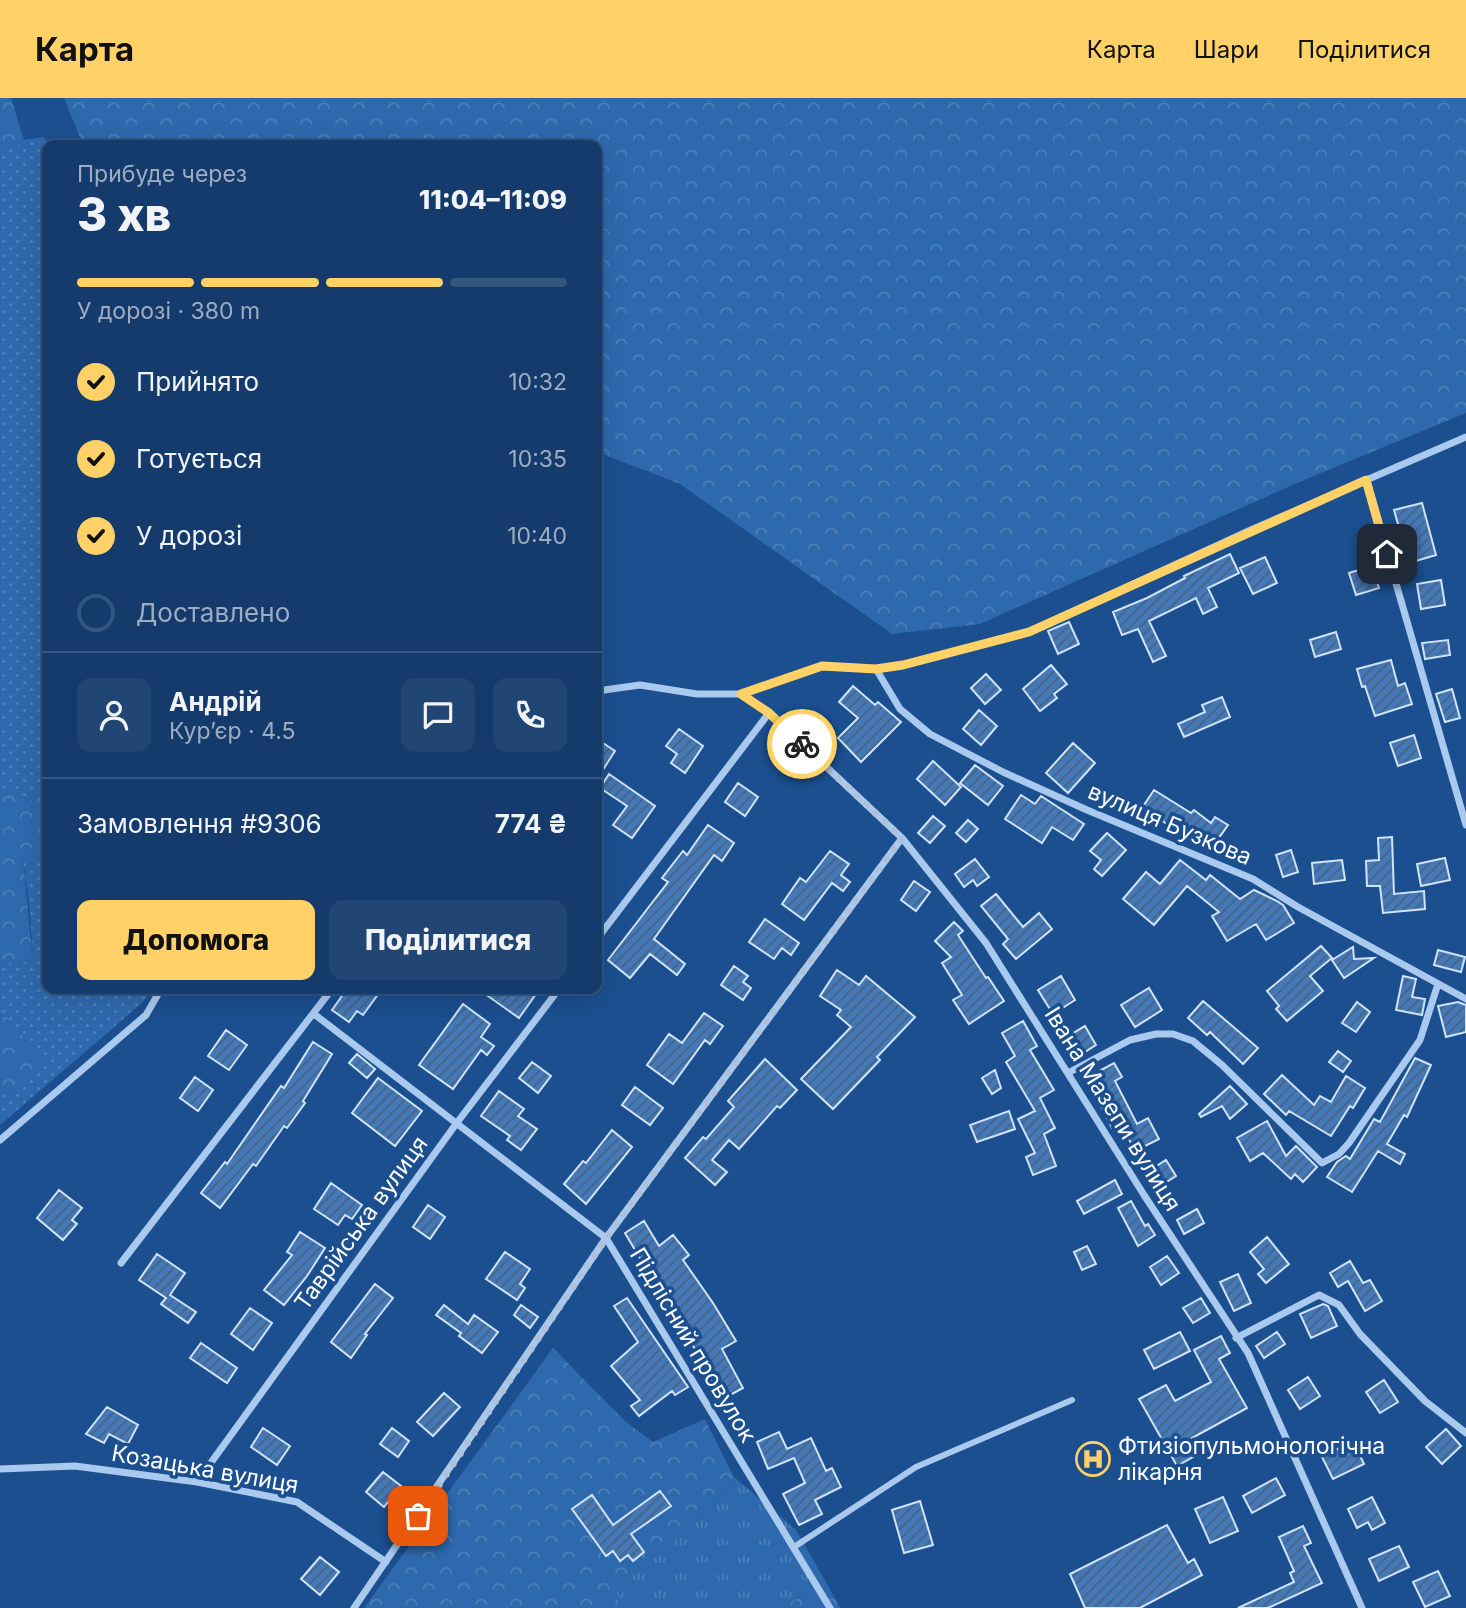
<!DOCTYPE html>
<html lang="uk">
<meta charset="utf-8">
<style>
:root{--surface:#143b6b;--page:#214673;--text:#f1f3f6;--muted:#9dadc1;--line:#33557e;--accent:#ffd166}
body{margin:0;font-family:Inter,sans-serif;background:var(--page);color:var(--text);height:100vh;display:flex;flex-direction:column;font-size:26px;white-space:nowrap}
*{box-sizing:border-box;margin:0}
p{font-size:23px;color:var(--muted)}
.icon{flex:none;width:38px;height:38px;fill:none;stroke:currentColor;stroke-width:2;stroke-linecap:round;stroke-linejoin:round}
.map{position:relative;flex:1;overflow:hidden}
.panel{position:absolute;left:42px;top:42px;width:560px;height:854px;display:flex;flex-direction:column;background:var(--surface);border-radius:14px;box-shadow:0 7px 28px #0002,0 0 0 2px var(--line)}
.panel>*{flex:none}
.pin{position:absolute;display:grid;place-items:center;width:60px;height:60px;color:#fff;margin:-30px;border-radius:14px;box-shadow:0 4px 10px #0006}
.courier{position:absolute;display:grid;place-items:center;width:70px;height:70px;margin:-35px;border:5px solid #ffd166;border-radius:50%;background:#fff;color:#222;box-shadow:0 2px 9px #0007}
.headline em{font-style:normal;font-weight:800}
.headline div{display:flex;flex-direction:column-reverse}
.headline{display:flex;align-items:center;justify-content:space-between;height:119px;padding:0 35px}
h1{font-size:46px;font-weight:800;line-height:52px}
.bar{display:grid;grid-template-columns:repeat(4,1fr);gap:10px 7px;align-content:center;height:84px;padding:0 35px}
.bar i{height:9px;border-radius:5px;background:var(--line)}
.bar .active{background:var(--accent)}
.bar p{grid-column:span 4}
.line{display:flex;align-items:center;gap:18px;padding:0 35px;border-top:2px solid var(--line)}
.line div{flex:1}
.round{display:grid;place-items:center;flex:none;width:74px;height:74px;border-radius:14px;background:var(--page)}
ol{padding:0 35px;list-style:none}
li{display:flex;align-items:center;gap:21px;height:77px}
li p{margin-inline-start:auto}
li .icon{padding:7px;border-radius:50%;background:var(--accent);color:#111;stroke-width:4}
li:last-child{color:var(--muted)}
li i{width:38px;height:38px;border:4px solid var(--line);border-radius:50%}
.action{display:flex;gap:14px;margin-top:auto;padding:14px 35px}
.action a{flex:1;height:80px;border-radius:14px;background:var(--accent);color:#111;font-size:28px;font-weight:800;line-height:80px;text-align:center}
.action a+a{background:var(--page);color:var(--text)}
header{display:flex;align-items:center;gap:42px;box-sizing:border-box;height:98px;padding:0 35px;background:var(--accent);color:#111}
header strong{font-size:33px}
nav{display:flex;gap:38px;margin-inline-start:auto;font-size:24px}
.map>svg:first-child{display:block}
</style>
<header>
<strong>Карта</strong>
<nav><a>Карта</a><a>Шари</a><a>Поділитися</a></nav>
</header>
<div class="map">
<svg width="1466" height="1510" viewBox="0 0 1466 1510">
<defs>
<pattern id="grass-dots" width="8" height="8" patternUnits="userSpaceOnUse" patternTransform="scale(1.75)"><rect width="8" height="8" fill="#2e69ad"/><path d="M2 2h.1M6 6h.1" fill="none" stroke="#4d80b9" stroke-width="1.8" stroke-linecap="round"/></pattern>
<pattern id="forest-crowns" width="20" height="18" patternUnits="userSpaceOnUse" patternTransform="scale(1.75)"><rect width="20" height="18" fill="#2e69ad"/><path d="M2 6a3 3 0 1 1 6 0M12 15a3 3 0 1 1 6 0" fill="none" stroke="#4d80b9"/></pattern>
<pattern id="park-tufts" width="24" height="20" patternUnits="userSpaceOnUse" patternTransform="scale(1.75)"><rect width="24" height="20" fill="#2e69ad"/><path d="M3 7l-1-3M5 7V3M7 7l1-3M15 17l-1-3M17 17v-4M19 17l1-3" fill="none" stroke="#4d80b9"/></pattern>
<pattern id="building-hatch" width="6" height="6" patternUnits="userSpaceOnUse" patternTransform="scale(1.75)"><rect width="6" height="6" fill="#4478b7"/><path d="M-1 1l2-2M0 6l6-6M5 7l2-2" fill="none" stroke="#486282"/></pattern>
</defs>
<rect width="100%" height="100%" fill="#1b4f8f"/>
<path fill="url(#grass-dots)" d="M44,39L48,47L47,638L42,690L31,704L0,689V58L24,42Z
M23,760L47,761V891H152L142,905L0,1027V996L22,990L7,919L0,917V865L33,863L30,815Z"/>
<path fill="url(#forest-crowns)" d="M0,0H11L24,42L0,58Z
M64,0H1466V315L1304,382L980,526L892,536L680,386L597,354V47H83Z
M47,638V761H23L33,863L0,865V689L31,704L42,690Z
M0,917L7,919L43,964L22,990L0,996Z
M553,1250L625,1323L653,1344L705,1321L734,1379L711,1411L618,1490L619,1510H364Z
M826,1484L840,1510H780Z"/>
<path fill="url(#park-tufts)" d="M734,1379L796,1432L826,1484L780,1510H619L617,1490L711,1411Z"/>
<path fill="url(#building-hatch)" stroke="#cfe3fa" stroke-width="2" d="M1422,405L1436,457L1409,465L1394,412Z
M1230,456L1239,475L1208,490L1217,509L1203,516L1196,500L1149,523L1166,558L1153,564L1138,531L1122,537L1113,514L1147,500L1185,480L1184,478Z
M1265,459L1277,485L1253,496L1240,470Z
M1372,468L1379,490L1356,497L1349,475Z
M1441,482L1445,507L1421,511L1417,486Z
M1069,524L1079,546L1058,556L1048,533Z
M1336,534L1341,551L1315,559L1310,542Z
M1448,542L1450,557L1425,561L1422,545Z
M1391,562L1398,588L1405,585L1412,606L1375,618L1365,588L1362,589L1357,571Z
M1051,567L1067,586L1054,596L1057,600L1040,613L1023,591Z
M986,576L1001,592L985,606L971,590Z
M853,588L875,607L878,604L901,624L861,664L838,640L858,620L839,604Z
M1452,591L1460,620L1445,624L1436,596Z
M1222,599L1230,619L1184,639L1178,626L1205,614L1202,607Z
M979,612L997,628L981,647L963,631Z
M679,631L703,648L685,675L671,665L677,656L666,648Z
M1414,637L1421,660L1398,668L1390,645Z
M597,641L615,653L597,681Z
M1073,645L1095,665L1068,695L1046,675Z
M933,663L961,689L945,707L917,681Z
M975,667L1003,688L988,707L960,685Z
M609,676L655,708L632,740L613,727L627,708L600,690Z
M738,685L758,699L745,718L725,704Z
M1154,692L1191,715L1194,712L1211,725L1215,719L1228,727L1216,744L1196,730L1191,736L1186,732L1182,737L1154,717L1152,721L1140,713Z
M1021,697L1035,706L1041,698L1084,726L1073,742L1052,729L1042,745L1005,721Z
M933,718L945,728L930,745L918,735Z
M968,722L978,731L966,744L956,735Z
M708,727L734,745L722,763L714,757L654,841L685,866L677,877L650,856L630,880L608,862L668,784L662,780L683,753L687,757Z
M1107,735L1126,752L1102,778L1094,771L1101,762L1090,753Z
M1392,739L1394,796L1424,793L1425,811L1383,815L1380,788H1367L1366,763L1379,762L1378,740Z
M1291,752L1298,774L1283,779L1276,757Z
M830,753L849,766L841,777L850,784L843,793L832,785L804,822L782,806L800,780L806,784Z
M1445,760L1450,782L1421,788L1417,766Z
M975,761L989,779L977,788L973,782L964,789L955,776Z
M1180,762L1206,782L1210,777L1240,801L1254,792L1277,803L1283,807L1294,825L1266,842L1256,826L1227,843L1212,818L1219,814L1187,788L1154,827L1123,801L1146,774L1160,786Z
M1342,762L1345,782L1314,786L1312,765Z
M914,783L930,794L916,813L901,802Z
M996,796L1023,829L1039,815L1052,831L1016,861L1003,846L1008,841L981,808Z
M765,821L799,845L791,857L782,850L774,861L749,844Z
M954,824L963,833L958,837L986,880L988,879L1004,903L969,926L953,902L962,897L942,865L951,859L935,843Z
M1321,848L1332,860L1310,878L1323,893L1287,923L1276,911L1279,908L1267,893Z
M1353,849L1354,861L1374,860L1344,880L1332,862Z
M1438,852L1465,859L1461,874L1434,867Z
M734,868L748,878L743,884L751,890L743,902L721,887Z
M837,872L859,887L866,878L915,919L877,959L880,962L833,1011L801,981L851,929L837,917L841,912L820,898Z
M1061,878L1075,902L1053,916L1038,892Z
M1403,878L1416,881L1412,899L1425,901L1422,917L1396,912Z
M1149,890L1162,912L1135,929L1121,907Z
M347,891H372L379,895L363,917L357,913L349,924L332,912Z
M478,891H528L536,896L519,920Z
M1203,903L1258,950L1243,966L1210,934L1207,937L1188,920Z
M1357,904L1370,914L1356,934L1342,925Z
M1458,904L1466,907V934L1446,939L1438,908Z
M463,906L490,926L481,939L494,948L487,957L481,952L453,991L419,967Z
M704,915L723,928L710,946L705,942L673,986L647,967L669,936L682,945Z
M1023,923L1037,948L1030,952L1054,992L1040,1000L1055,1030L1044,1036L1056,1068L1033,1077L1026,1059L1035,1055L1018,1021L1035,1013L1006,964L1015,958L1002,935Z
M1085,928L1096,947L1077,959L1065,940Z
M226,932L247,947L229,972L208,958Z
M313,944L332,956L303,1003L305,1005L287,1030L284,1028L256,1068L253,1066L220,1110L201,1095L225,1064L227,1066L281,988L284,990Z
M1338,953L1351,963L1343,974L1329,964Z
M357,956L375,971L367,980L349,965Z
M1415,960L1431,967L1407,1019L1404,1017L1387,1046L1405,1056L1400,1066L1378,1053L1352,1094L1327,1079L1337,1064L1346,1058L1350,1061L1374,1021L1380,1024Z
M765,961L797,992L780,1010L777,1008L739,1051L729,1042L712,1062L727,1074L715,1087L685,1060L703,1039L706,1041L734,1009L728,1003Z
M532,964L551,978L538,995L519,980Z
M1114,965L1122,979L1115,983L1137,1026L1148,1020L1159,1041L1135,1053L1121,1026L1112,1030L1101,1008L1105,1006L1090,978Z
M995,972L1001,990L992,996L982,980Z
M1282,977L1314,1007L1320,998L1331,1004L1346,978L1365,990L1353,1010L1350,1008L1331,1038L1289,1013L1286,1017L1264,996Z
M195,979L213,992L198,1013L180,1000Z
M378,980L422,1013L395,1048L352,1015Z
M1230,988L1247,1006L1230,1021L1222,1008L1201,1019L1199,1016Z
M635,989L663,1010L650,1027L622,1007Z
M499,993L524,1011L518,1018L537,1031L521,1052L507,1042L510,1038L481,1018Z
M1009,1013L1015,1031L977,1044L970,1027Z
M1267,1023L1286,1058L1296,1048L1317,1069L1303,1084L1295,1076L1291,1081L1263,1055L1250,1063L1237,1040Z
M612,1032L632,1049L586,1106L564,1086L583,1063L586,1065Z
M1166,1062L1176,1078L1154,1092L1144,1076Z
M1115,1082L1122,1096L1084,1116L1077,1103Z
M331,1085L362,1107L352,1121L345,1117L338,1127L314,1111Z
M59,1092L82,1110L72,1122L77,1126L63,1142L37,1120Z
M1131,1103L1145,1128L1148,1126L1155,1137L1138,1148L1118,1110Z
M428,1107L445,1119L430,1141L413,1129Z
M1197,1111L1204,1125L1184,1136L1177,1122Z
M644,1123L659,1148L673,1137L689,1157L683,1162L713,1205L736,1243L722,1251L743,1290L721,1302L705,1272L707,1271L692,1246L697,1243L675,1208L667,1213L653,1192L658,1188L639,1164L641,1162L625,1135Z
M300,1134L325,1150L307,1178L284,1207L264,1192L292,1157L287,1154Z
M1267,1139L1289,1166L1266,1185L1258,1176L1264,1171L1250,1154Z
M1087,1148L1096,1166L1082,1172L1074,1154Z
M505,1154L530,1171L520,1186L525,1190L517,1202L486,1181Z
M157,1156L185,1175L170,1197L196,1214L188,1225L161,1206L166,1200L139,1182Z
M1167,1158L1179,1175L1161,1187L1150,1169Z
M1350,1163L1363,1185L1370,1182L1382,1203L1365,1213L1348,1183L1338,1189L1330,1175Z
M1238,1176L1251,1205L1234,1213L1220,1184Z
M375,1186L393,1200L365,1236L367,1237L351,1260L331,1244Z
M627,1200L688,1289L675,1297L672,1293L639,1318L631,1308L640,1302L611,1268L638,1244L614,1208Z
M1201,1200L1210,1215L1193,1225L1183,1210Z
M1323,1206L1328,1208L1337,1228L1311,1240L1300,1216Z
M444,1207L468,1226L474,1217L498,1234L482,1255L459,1238L461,1235L436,1217Z
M521,1207L538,1219L530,1230L514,1217Z
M250,1210L272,1225L253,1252L231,1236Z
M1180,1234L1190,1253L1154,1271L1144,1252Z
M1277,1234L1285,1246L1264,1260L1256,1248Z
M1221,1238L1230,1255L1219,1261L1247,1310L1192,1340L1200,1355L1177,1368L1139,1301L1166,1287L1175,1303L1211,1284L1194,1252Z
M201,1245L237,1270L227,1285L190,1260Z
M1308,1279L1320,1298L1300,1311L1288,1292Z
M1384,1282L1398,1304L1380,1315L1366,1294Z
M444,1295L460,1309L433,1338L417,1324Z
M107,1309L138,1327L128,1346L109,1336L104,1345L86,1336Z
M263,1330L290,1348L277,1367L251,1349Z
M392,1330L409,1343L398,1359L380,1346Z
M1446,1331L1461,1348L1442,1366L1426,1349Z
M779,1334L787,1351L811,1340L826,1373L832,1370L841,1389L815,1402L822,1416L799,1427L783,1396L805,1385L794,1360L768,1371L757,1344Z
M1353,1343L1364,1366L1333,1381L1322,1359Z
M383,1374L401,1388L384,1409L366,1394Z
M1276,1380L1285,1397L1252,1415L1243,1398Z
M660,1393L671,1408L631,1436L644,1454L633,1463L628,1457L620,1463L613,1453L606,1458L572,1411L592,1397L613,1427Z
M1223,1399L1238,1433L1210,1445L1195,1411Z
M1372,1399L1385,1425L1372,1432L1368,1424L1357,1430L1348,1411Z
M920,1403L933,1447L904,1455L892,1412Z
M1167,1427L1188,1465L1194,1461L1202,1477L1140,1510H1085L1070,1476Z
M1303,1428L1311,1445L1304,1448L1322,1485L1268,1510H1238L1294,1484L1290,1475L1294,1473L1279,1439Z
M1399,1448L1409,1469L1379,1483L1369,1461Z
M320,1459L339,1474L320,1497L301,1481Z
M1438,1473L1450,1498L1425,1509L1413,1484Z"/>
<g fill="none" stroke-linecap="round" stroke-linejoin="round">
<path stroke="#a9c9ee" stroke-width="6" d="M794,1449L916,1369L1072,1302"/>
<path stroke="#a9c9ee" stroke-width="7" d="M1366,382L1466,727
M876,571L900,611L930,636L1003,674L1087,712L1253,781L1298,809L1466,901
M597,593L640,587L697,596H741L822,568L876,571L903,567L1029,534L1253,431L1466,339
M741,596L769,615L902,740L986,845L1144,1097L1248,1255L1362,1510
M597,841L769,615
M314,916L606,1140L830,1510
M1068,975L1130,942L1156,936H1173L1193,943L1222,967L1322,1065L1339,1056L1349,1045L1420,942L1438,886
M0,1042L146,917L161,891
M121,1165L332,891
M1236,1240L1319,1197L1339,1207L1360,1236L1425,1303L1466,1335
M0,1371L75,1368L197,1384L297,1404L386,1464
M197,1384L456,1026L559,891
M354,1510L606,1140L902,740"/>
</g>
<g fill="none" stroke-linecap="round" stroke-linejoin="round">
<path stroke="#afc1d8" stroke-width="7" stroke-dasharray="0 12.6" d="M418,1418L606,1140L902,740L802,646"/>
<path stroke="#ffd166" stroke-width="9" d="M802,646L769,615L741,596L822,568L876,571L903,567L1029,534L1366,382L1387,456"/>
</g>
<defs>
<g id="hospital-ring" transform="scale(1.75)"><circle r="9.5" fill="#1b4f8f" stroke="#ffd166" stroke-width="1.5"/><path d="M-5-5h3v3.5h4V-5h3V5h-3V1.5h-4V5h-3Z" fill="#ffd166"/></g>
</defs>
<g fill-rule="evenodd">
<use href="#hospital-ring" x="1093" y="1361"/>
</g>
<g text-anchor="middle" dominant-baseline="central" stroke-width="7" stroke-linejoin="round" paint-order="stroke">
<g font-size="23" fill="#fff" stroke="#1b4f8f">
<text transform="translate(1170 726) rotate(23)">вулиця Бузкова</text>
<text transform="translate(1113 1011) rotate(58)">Івана Мазепи вулиця</text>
<text transform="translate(361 1125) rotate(-54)">Таврійська вулиця</text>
<text transform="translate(693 1247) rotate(59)">Підлісний провулок</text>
<text transform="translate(205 1371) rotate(10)">Козацька вулиця</text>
</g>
<g font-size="23" fill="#fff" stroke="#1b4f8f" text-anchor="start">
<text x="1118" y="1348">Фтизіопульмонологічна<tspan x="1118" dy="26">лікарня</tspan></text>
</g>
</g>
</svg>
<div class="pin" style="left:418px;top:1418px;background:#ea580c"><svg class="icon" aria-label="bag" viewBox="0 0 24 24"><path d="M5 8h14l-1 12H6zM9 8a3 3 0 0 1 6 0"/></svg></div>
<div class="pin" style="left:1387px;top:456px;background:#1f2937"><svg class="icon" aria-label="home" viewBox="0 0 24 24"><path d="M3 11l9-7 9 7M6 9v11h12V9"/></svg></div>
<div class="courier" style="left:802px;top:646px"><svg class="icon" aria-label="bike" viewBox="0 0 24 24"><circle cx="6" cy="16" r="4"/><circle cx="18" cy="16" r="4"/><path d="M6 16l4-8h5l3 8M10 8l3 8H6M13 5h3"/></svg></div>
<section class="panel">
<div class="headline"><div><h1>3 хв</h1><p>Прибуде через</p></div><em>11:04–11:09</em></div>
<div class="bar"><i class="active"></i><i class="active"></i><i class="active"></i><i></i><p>У дорозі · 380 m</p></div>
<ol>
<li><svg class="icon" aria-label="check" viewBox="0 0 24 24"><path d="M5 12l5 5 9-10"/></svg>Прийнято<p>10:32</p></li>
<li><svg class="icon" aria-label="check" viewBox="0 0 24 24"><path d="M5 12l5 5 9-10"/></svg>Готується<p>10:35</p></li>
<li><svg class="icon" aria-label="check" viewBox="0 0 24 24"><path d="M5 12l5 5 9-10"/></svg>У дорозі<p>10:40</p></li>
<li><i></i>Доставлено</li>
</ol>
<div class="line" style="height:126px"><a class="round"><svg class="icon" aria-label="person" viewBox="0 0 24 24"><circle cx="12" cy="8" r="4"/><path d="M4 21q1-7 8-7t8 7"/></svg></a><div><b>Андрій</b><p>Кур’єр · 4.5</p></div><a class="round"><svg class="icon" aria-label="chat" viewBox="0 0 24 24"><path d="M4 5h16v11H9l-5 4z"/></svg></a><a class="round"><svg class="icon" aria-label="phone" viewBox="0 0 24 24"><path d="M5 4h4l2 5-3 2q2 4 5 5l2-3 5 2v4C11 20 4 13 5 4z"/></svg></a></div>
<div class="line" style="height:91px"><div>Замовлення #9306</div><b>774 ₴</b></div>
<div class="action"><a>Допомога</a><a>Поділитися</a></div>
</section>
</div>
